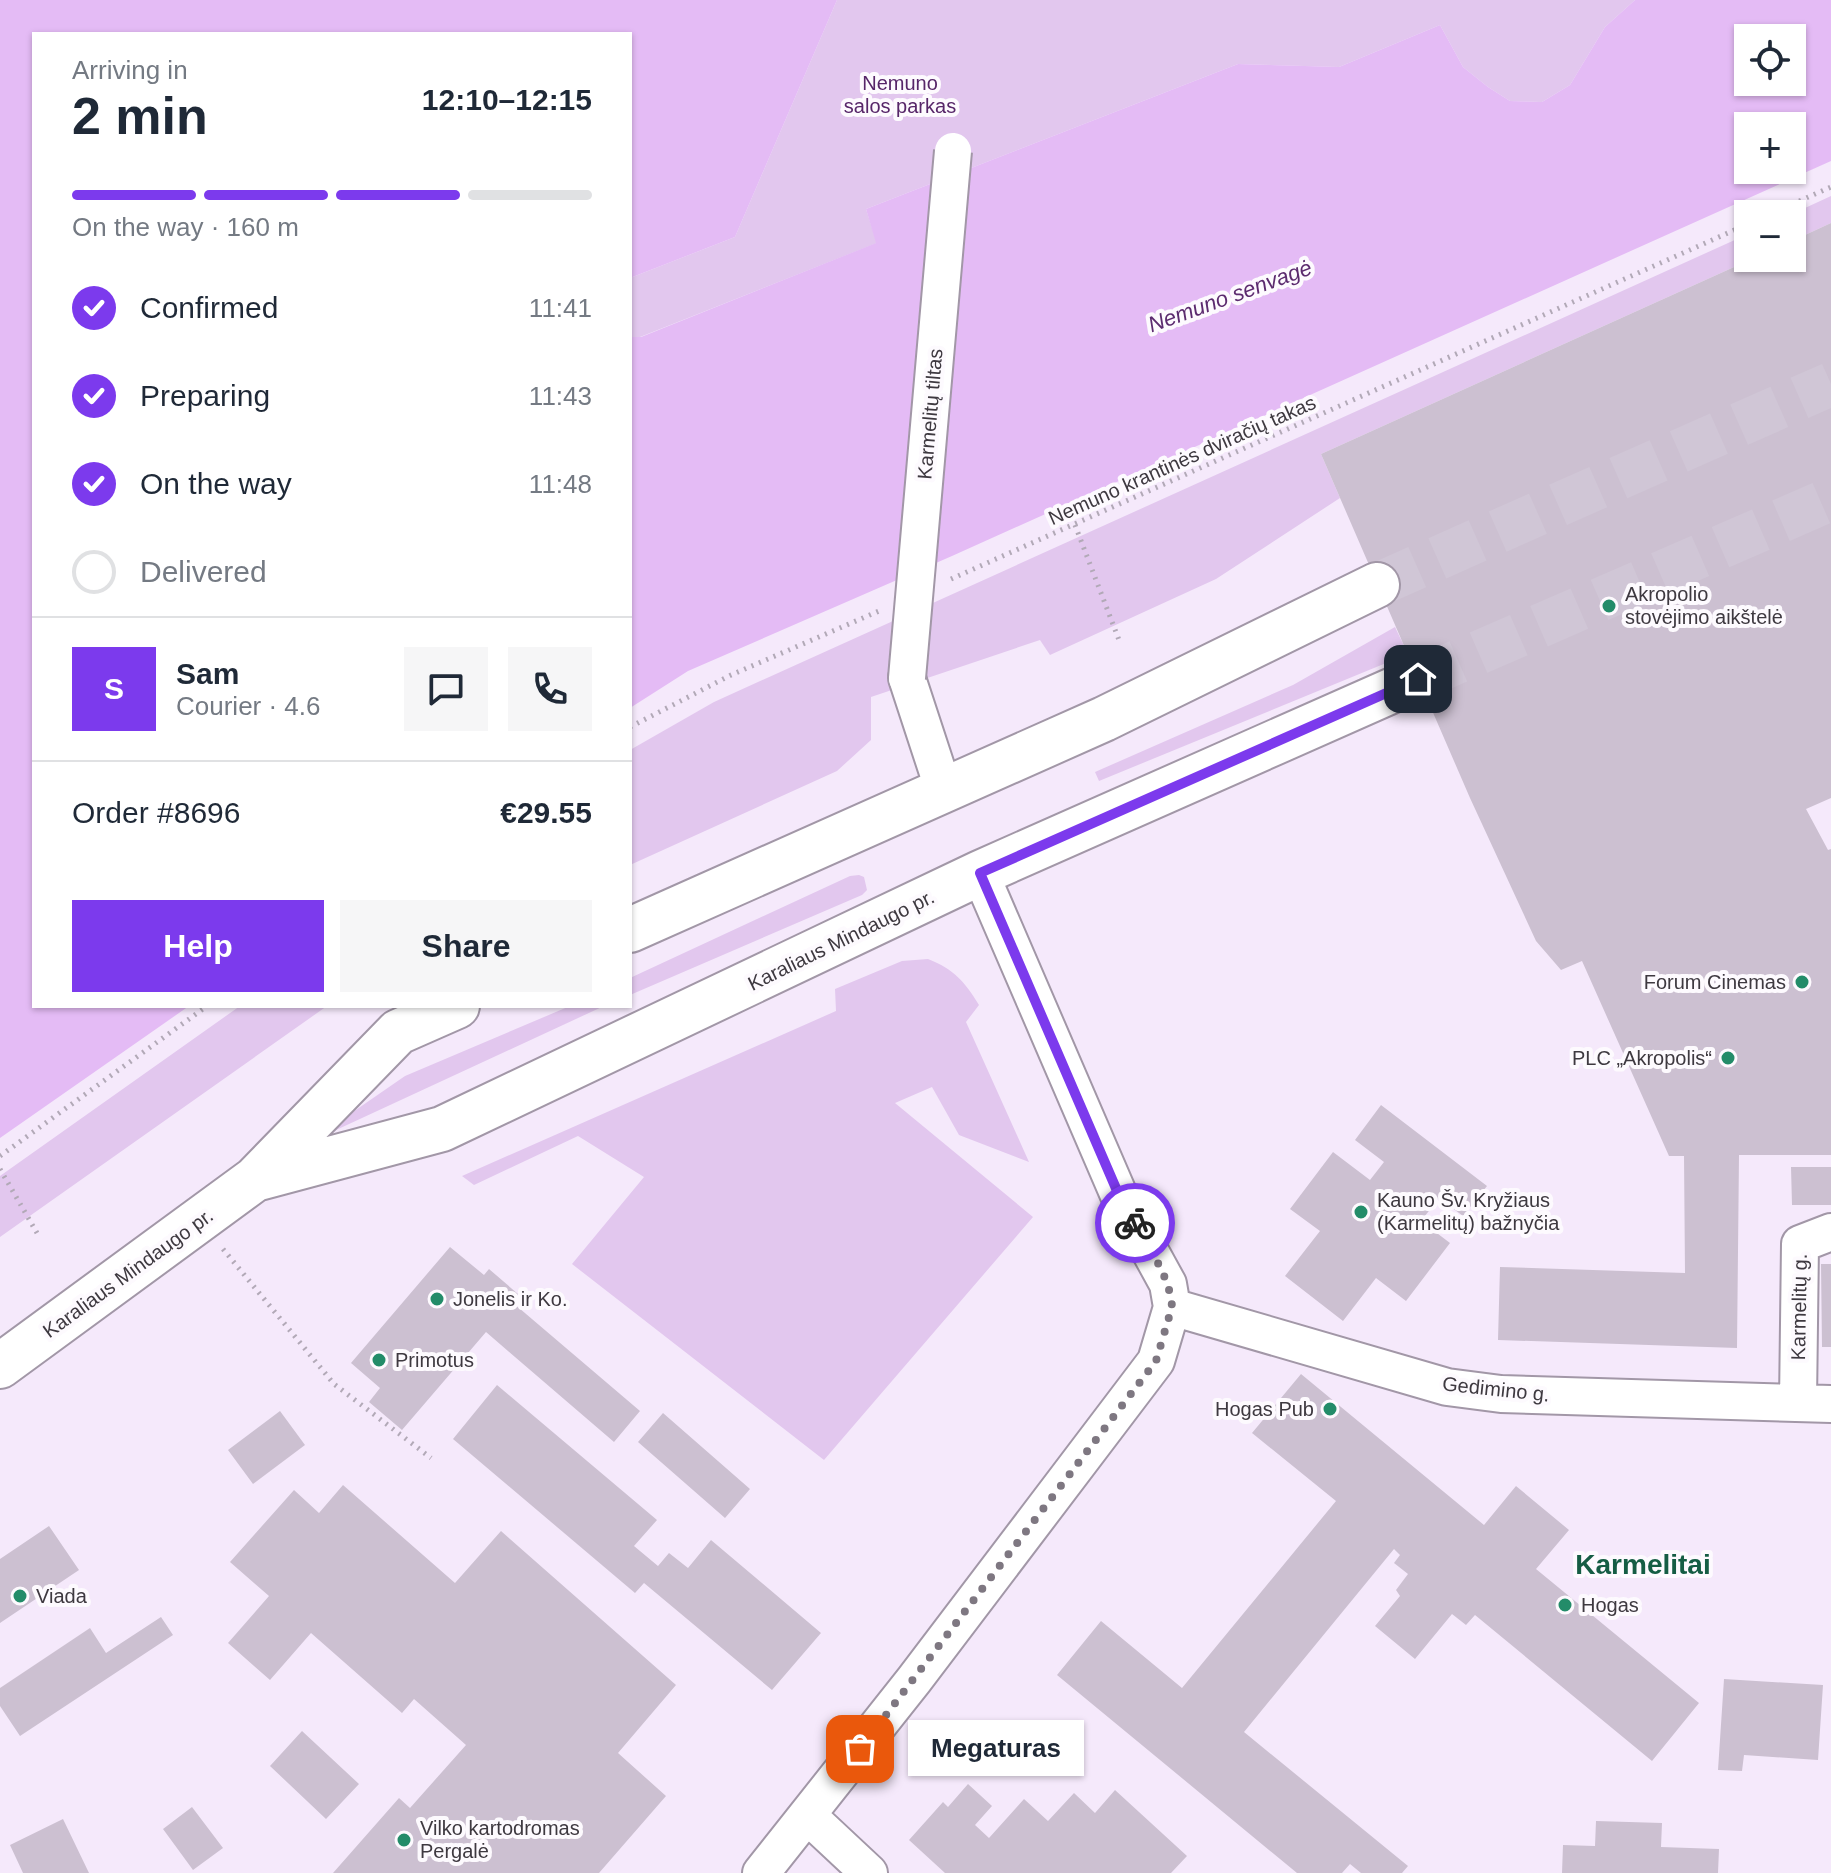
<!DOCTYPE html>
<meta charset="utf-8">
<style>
:root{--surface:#fff;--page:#f6f6f7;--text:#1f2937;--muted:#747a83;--line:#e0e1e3;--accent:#7c3aed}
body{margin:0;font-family:Helvetica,sans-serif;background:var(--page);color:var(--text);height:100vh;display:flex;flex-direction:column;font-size:30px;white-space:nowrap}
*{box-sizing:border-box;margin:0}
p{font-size:26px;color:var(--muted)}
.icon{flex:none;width:44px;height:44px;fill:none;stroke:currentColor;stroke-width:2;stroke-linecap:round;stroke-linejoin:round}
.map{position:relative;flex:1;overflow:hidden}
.drawer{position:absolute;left:32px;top:32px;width:600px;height:976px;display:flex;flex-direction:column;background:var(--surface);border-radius:0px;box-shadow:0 2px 6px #0004}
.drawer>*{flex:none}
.buttons{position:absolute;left:1734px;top:24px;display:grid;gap:16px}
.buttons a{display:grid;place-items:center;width:72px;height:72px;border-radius:0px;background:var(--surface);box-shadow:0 2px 6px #0004;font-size:40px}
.pin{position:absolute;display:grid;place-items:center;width:68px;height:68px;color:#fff;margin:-34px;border-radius:16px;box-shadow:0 4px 12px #0006}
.courier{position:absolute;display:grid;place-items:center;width:80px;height:80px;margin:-40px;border:6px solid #7c3aed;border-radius:50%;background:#fff;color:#222;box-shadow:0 2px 10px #0007}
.bubble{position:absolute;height:56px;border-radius:0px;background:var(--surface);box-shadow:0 2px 6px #0004;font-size:26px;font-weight:700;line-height:56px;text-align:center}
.head em{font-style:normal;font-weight:700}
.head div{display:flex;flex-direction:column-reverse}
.head{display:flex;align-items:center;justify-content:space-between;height:136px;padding:0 40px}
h1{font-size:52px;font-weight:700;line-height:60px}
.bar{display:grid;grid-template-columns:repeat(4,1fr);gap:12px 8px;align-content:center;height:96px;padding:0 40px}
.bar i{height:10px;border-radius:6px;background:var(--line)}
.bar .on{background:var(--accent)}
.bar p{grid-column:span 4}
.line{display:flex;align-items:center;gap:20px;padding:0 40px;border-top:2px solid var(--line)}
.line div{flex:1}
.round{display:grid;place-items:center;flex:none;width:84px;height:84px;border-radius:0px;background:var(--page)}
ol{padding:0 40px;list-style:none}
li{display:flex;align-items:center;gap:24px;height:88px}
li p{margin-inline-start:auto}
li .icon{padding:8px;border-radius:50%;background:var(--accent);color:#fff;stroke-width:4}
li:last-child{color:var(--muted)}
li i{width:44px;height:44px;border:4px solid var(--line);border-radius:50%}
.action{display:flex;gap:16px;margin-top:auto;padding:16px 40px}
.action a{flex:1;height:92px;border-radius:0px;background:var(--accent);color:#fff;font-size:32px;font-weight:700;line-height:92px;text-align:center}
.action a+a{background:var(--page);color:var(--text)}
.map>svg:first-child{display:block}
</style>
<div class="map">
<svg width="1831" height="1873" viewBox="0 0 1831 1873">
<rect width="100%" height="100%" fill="#f5e9fb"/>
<path fill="#e2c7ee" d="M837,0H1635L1605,27L1570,85L1542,102L1510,101L1488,87L1463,67L1440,25L1339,67L1238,64L866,209L877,243L640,337H630V278L735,237Z
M1831,196V223L1792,241V214Z
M1748,234V258H1754L1321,454L1340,498L1216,579L1050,655L1040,640L871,697V740L837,771L630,865V750L714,702Z
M1395,627L1408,654L1099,781L1095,772L1293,685Z
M859,875L864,877L867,890L862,895L630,995V978L850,876Z
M928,959C954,969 965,982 979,1005L966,1022L1029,1162L959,1135L932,1087L895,1103L1033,1217L824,1460L572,1264L644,1177L578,1136L474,1185L462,1176L836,1011L835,989L902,961Z
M240,1006H327L0,1237V1176Z
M570,1006H604L308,1143L405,1076Z"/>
<path fill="#e4bbf5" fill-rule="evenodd" d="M0,0H837L735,237L630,278V34H34V1006H189L0,1138Z
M1635,0H1831V161L952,556L688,671L630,708V337H641L876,243L866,209L1238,64L1339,67L1440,25L1463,67L1488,87L1510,101L1542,102L1570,85L1605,27ZM1748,38H1792V82H1748ZM1748,126H1792V170H1748Z"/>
<path fill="#ccc0d1" d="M1831,223V798L1806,809L1828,850L1831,849V1155H1739L1737,1348L1498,1340L1500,1267L1685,1273L1684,1156H1669L1582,961L1561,970L1536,941L1470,798L1321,454L1754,258H1792V241Z
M1381,1105L1487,1186L1463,1216L1439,1198L1421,1221L1450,1243L1406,1301L1376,1278L1343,1321L1285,1276L1320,1231L1290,1209L1333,1152L1370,1180L1384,1162L1355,1140Z
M1791,1167H1831V1205H1792Z
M450,1247L484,1275L489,1269L518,1294L512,1302L640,1411L614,1442L486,1332L402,1430L369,1402L380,1388L351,1363Z
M1821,1264H1831V1347H1822Z
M1301,1374L1484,1525L1516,1486L1569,1530L1536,1569L1699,1703L1652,1761L1475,1615L1466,1625L1452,1614L1415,1659L1375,1626L1400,1596L1396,1590L1408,1574L1394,1563L1400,1555L1394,1549L1244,1732L1408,1866L1402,1873H1361L1350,1864L1342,1873H1297L1057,1675L1101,1621L1182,1688L1336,1501L1252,1433Z
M497,1385L657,1520L634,1546L658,1566L669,1553L688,1568L711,1540L821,1633L772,1690L644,1583L635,1593L453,1439Z
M280,1411L305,1445L253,1484L228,1450Z
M663,1413L750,1489L725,1518L638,1442Z
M343,1485L455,1583L501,1531L676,1685L618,1753L666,1796L599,1873H333L399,1798L410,1808L466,1745L414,1699L402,1713L311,1633L270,1680L228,1643L269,1596L230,1562L294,1490L319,1513Z
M49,1526L79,1570L0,1623V1559Z
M161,1617L173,1635L20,1736L0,1706V1688L90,1628L106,1653Z
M1724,1679L1823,1685L1818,1760L1744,1755L1742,1771L1718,1770Z
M302,1731L359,1784L326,1819L270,1766Z
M968,1784L992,1806L975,1825L989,1838L1024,1799L1048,1821L1074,1793L1095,1813L1115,1790L1187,1856L1171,1873H945L909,1840L943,1802L948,1807Z
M192,1807L223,1848L193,1870L163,1829Z
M63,1819L89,1873H23L10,1845Z
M1596,1821L1662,1823L1661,1847L1719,1849L1718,1873H1562L1563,1845L1595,1846Z"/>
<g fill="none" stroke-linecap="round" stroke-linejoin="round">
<path stroke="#d0c6d6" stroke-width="44" stroke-dasharray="44 22" stroke-linecap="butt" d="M1377,585L1831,384
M1418,679L1831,499"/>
<g stroke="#a297a7" stroke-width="40">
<path id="minor" d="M907,678L944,791
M1172,1307L1447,1387L1501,1394L1831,1404
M1798,1403L1800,1244L1831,1232
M807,1815L869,1873
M761,1873L914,1680L1156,1361L1172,1307L1168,1284L1118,1193L980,873"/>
</g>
<g stroke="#a297a7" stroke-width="48">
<path id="primary" d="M630,930L1104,719L1377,585
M255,1179L442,1129L980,873L1418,679
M0,1366L255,1179L398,1032L457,1006"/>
</g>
<path stroke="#b2a9b7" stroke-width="5" stroke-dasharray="2 6" stroke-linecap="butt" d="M1770,214L1831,187
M1075,525L1119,640
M951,579L1748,224
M630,727L731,675L879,611
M0,1156L207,1006
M0,1169L37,1233
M223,1249L334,1384L431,1458"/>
<use href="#minor" stroke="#fff" stroke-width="36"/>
<use href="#primary" stroke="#fff" stroke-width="44"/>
<g stroke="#a297a7" stroke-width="40" stroke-linecap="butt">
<path id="minor-bridge" d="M907,678L953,151"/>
</g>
<use href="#minor-bridge" stroke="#fff" stroke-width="36"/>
</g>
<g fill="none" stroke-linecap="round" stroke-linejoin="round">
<path stroke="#7e7781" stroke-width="8" stroke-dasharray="0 14.4" d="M860,1749L1156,1361L1172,1307C1170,1276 1149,1249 1135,1223"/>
<path stroke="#7c3aed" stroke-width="10" d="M1135,1223L1118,1193L980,873L1418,679"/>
</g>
<g fill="#238c69" stroke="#fdfafe" stroke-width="3">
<circle cx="1609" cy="606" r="8"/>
<circle cx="1802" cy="982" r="8"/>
<circle cx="1728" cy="1058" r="8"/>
<circle cx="1361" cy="1212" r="8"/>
<circle cx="437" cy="1299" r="8"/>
<circle cx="379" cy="1360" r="8"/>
<circle cx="1330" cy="1409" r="8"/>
<circle cx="20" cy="1596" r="8"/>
<circle cx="1565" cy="1605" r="8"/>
<circle cx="404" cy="1840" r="8"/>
</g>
<g text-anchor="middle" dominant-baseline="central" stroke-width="8" stroke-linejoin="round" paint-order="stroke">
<g font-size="20" fill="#572669" stroke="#fdfafe">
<text x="900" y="83">Nemuno<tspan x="900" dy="23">salos parkas</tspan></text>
</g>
<g font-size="20" fill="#3e3940" stroke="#fdfafe">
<text transform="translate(930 414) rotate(-85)">Karmelitų tiltas</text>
<text transform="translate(1182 460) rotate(-24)">Nemuno krantinės dviračių takas</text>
<text transform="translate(841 940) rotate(-26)">Karaliaus Mindaugo pr.</text>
<text transform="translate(128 1273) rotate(-36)">Karaliaus Mindaugo pr.</text>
<text transform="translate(1799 1307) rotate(-89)">Karmelitų g.</text>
<text transform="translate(1496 1389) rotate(6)">Gedimino g.</text>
</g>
<g font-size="20" fill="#3e3940" stroke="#fdfafe" text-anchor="start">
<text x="1625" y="594">Akropolio<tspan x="1625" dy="23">stovėjimo aikštelė</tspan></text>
<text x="1786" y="982" text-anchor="end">Forum Cinemas</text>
<text x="1712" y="1058" text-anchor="end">PLC „Akropolis“</text>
<text x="1377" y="1200">Kauno Šv. Kryžiaus<tspan x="1377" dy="23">(Karmelitų) bažnyčia</tspan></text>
<text x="453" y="1299">Jonelis ir Ko.</text>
<text x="395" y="1360">Primotus</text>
<text x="1314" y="1409" text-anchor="end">Hogas Pub</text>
<text x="36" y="1596">Viada</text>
<text x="1581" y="1605">Hogas</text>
<text x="420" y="1828">Vilko kartodromas<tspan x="420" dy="23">Pergalė</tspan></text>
</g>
<g font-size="22" font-style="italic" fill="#5c2b6f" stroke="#fdfafe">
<text transform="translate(1230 296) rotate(-20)">Nemuno senvagė</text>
</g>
<g font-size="28" font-weight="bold" fill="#155d44" stroke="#fdfafe">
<text x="1643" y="1564">Karmelitai</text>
</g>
</g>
</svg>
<div class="buttons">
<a><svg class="icon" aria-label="locate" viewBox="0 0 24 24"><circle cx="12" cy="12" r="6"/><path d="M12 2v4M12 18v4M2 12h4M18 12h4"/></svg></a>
<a>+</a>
<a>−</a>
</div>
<div class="pin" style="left:860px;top:1749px;background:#ea580c"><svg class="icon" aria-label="bag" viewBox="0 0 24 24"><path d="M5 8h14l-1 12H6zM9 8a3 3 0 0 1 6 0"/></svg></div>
<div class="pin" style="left:1418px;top:679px;background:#1f2937"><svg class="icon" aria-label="home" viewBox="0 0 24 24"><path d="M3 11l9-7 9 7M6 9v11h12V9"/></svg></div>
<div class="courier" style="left:1135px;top:1223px"><svg class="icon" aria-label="bike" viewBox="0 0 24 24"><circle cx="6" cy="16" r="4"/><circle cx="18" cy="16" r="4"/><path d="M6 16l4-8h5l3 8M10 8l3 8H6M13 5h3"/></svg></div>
<div class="bubble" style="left:908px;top:1720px;width:176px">Megaturas</div>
<section class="drawer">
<div class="head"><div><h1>2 min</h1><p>Arriving in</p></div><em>12:10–12:15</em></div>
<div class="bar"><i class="on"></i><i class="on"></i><i class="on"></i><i></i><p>On the way · 160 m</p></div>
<ol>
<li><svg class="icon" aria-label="check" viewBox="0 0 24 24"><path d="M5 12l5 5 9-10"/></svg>Confirmed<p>11:41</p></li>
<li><svg class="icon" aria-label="check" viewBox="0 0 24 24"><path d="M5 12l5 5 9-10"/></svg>Preparing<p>11:43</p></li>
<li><svg class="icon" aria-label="check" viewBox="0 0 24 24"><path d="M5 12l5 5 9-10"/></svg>On the way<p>11:48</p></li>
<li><i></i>Delivered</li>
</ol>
<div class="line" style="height:144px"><b class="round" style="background:var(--accent);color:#fff">S</b><div><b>Sam</b><p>Courier · 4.6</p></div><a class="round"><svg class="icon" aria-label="chat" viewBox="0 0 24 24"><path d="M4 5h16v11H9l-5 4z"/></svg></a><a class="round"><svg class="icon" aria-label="phone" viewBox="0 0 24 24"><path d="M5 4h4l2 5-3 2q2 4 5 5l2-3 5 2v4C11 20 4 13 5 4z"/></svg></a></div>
<div class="line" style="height:104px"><div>Order #8696</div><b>€29.55</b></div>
<div class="action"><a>Help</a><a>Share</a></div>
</section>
</div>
